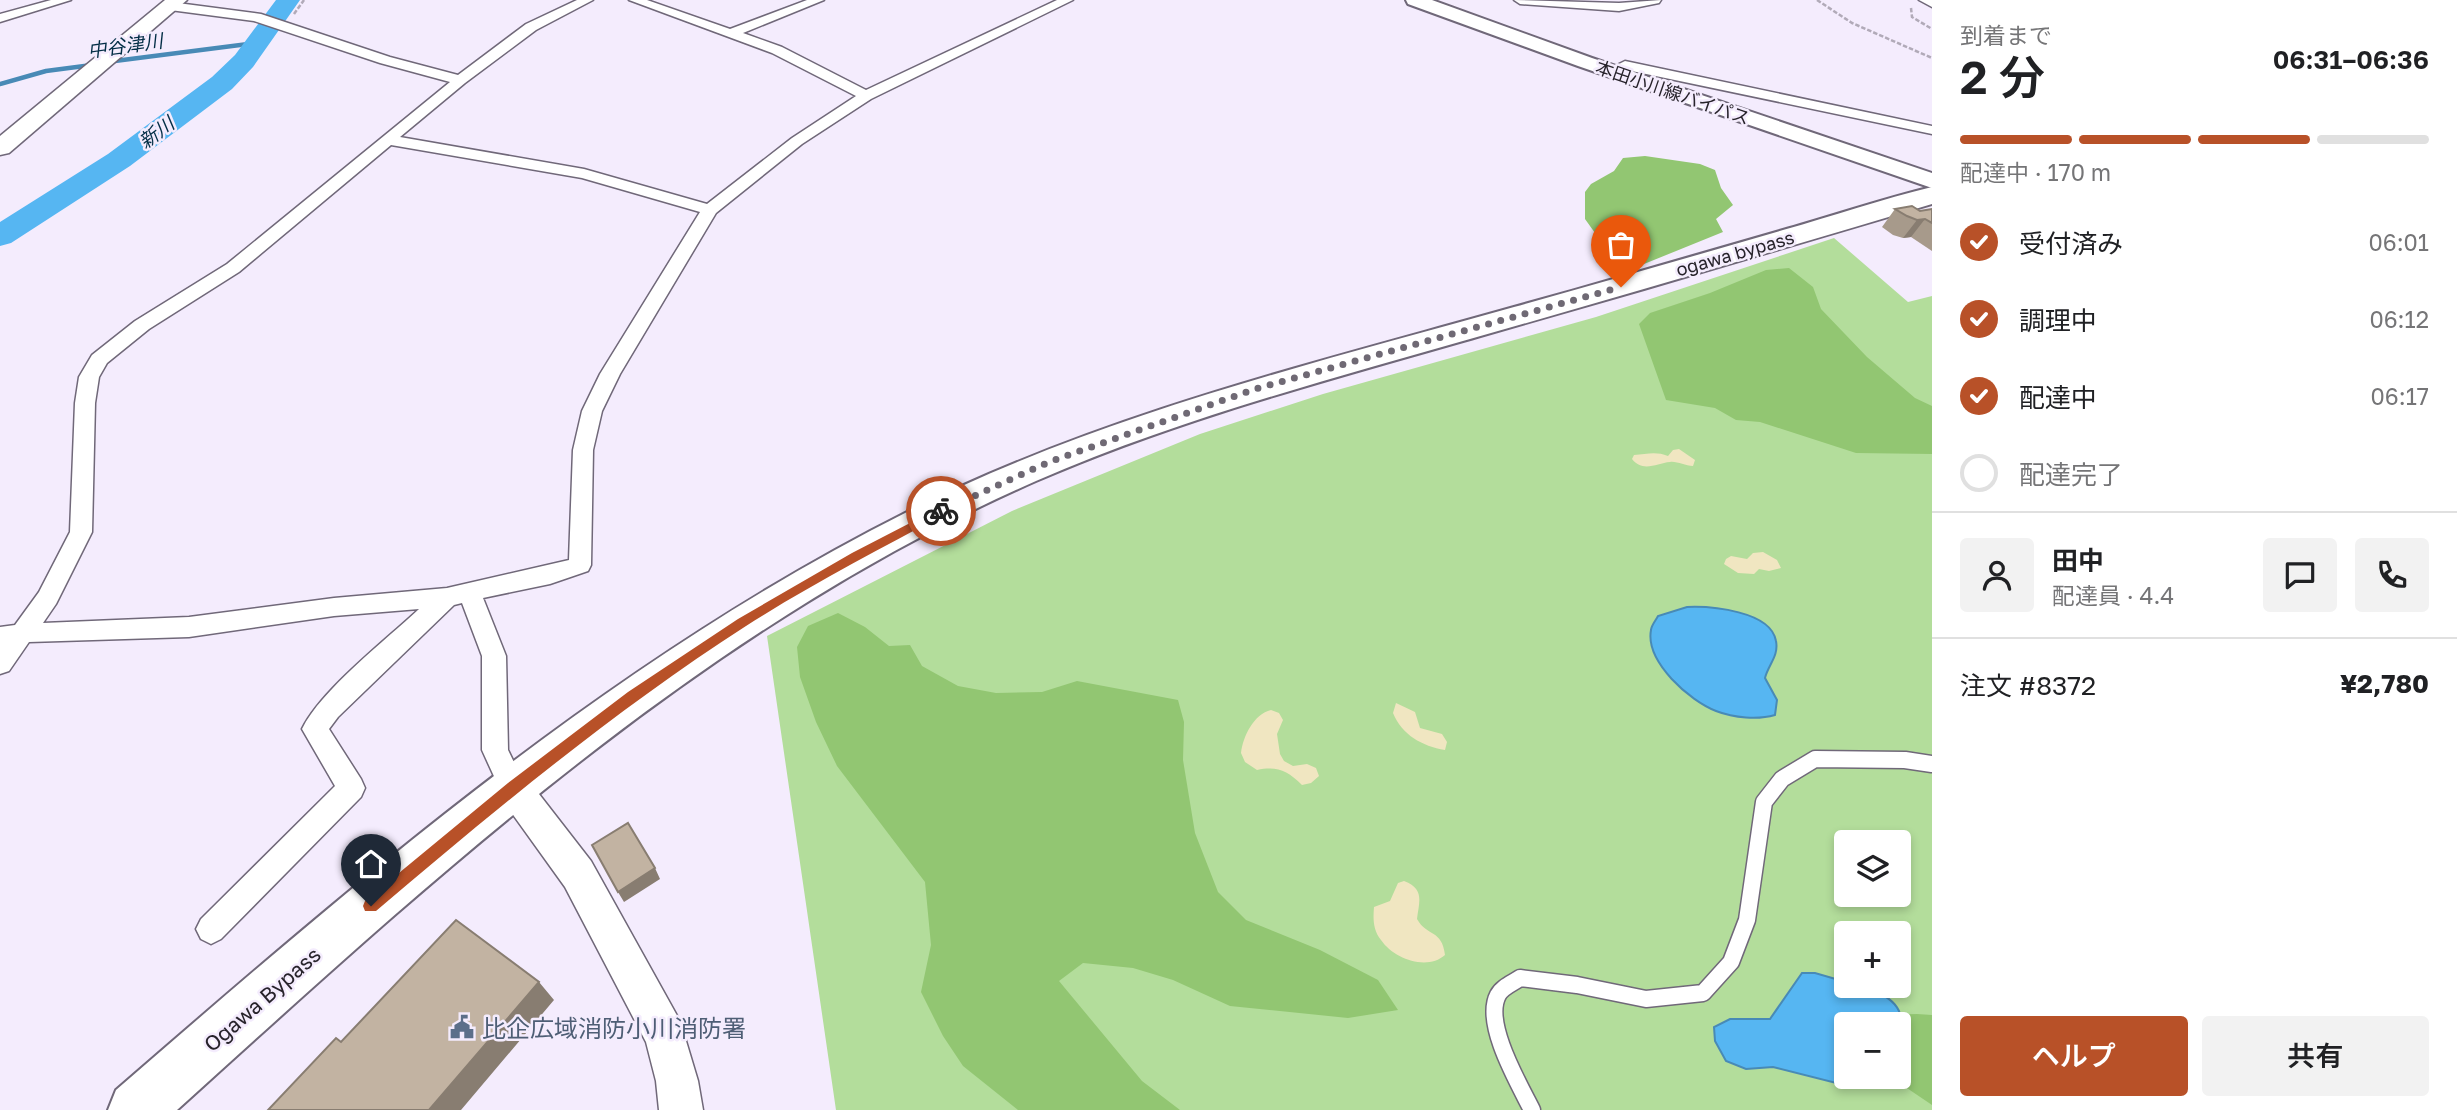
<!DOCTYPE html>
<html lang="ja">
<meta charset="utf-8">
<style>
:root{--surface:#fff;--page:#f2f2f2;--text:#202124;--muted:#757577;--line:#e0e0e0;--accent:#b85128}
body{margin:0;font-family:"Golos Text","Noto Sans JP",sans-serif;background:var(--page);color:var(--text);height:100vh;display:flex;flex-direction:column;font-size:26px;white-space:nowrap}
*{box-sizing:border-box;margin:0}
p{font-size:23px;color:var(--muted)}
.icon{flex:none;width:38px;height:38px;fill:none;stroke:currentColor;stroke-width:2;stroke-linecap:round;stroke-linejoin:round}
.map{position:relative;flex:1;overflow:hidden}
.drawer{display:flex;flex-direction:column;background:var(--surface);width:525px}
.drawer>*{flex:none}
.controls{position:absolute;left:1834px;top:830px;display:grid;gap:14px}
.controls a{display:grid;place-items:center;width:77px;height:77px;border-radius:7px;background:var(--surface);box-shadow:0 4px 10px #0003;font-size:35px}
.pin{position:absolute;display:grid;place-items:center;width:60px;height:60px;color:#fff;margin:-72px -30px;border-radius:50% 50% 50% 0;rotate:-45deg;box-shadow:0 0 7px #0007}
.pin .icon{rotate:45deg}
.courier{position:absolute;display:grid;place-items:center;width:70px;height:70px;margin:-35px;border:5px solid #b85128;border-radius:50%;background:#fff;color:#222;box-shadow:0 2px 9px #0007}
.head em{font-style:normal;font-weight:600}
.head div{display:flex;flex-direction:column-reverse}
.head{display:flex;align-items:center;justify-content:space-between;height:119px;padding:0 28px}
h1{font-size:46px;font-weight:600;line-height:52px}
.bar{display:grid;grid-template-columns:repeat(4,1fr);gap:10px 7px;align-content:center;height:84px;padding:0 28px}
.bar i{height:9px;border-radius:5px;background:var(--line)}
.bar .current{background:var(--accent)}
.bar p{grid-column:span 4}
.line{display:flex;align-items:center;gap:18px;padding:0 28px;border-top:2px solid var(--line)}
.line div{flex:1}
.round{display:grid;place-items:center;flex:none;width:74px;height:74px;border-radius:7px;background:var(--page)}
ol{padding:0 28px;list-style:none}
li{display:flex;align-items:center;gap:21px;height:77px}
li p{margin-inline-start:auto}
li .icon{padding:7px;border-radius:50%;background:var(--accent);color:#fff;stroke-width:4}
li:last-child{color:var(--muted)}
li i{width:38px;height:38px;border:4px solid var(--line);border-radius:50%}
.button{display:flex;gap:14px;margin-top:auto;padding:14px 28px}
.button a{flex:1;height:80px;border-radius:7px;background:var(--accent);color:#fff;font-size:28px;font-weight:600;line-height:80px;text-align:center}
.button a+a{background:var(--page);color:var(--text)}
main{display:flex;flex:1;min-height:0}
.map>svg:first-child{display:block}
</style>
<main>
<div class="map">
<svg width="1932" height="1110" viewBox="0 0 1932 1110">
<rect width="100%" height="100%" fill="#f4ecfd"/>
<path fill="#b3dd9b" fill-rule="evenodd" d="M1834,238L1908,302L1932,296V1110H836L767,636L1012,511L1200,434L1323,394L1596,317ZM1846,842H1899V894H1846ZM1846,933H1899V985H1846ZM1846,1024H1899V1076H1846Z"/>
<path fill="#92c672" d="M1645,156L1700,164L1715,170L1721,188L1733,205L1716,219L1723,232L1644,264L1620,269L1597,254L1595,233L1585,219V192L1591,184L1614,171L1623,158Z
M1789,268L1813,287L1821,309L1867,357L1915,398L1932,406V454L1856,453L1760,422L1736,420L1715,408L1666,400L1639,324L1650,313L1710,293L1766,270Z
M838,613L865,627L889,646L910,645L922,666L958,686L996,693L1042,692L1077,681L1178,700L1184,722L1183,760L1195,833L1218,892L1246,920L1320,950L1378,980L1398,1010L1348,1018L1230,1006L1173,980L1133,968L1083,963L1059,981L1142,1081L1180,1110H1018L963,1066L943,1036L921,992L931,945L925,882L837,766L816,722L800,677L797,647L808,626Z
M1917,1014L1932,1015V1105L1898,1082L1894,1076H1899V1024H1880L1883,1015Z"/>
<path fill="#f0e6c1" d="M1679,449L1695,460L1693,466C1685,466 1677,461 1670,462C1657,463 1643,473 1632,459L1634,455C1647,454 1656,451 1668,456L1673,450Z
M1763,552L1777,560L1781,568L1769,571L1759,569L1754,574L1738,573L1724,564L1726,559L1731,556L1747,559L1753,553Z
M1396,703L1415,712L1420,728L1442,734L1447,742L1445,750C1422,746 1402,735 1393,713Z
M1271,710L1279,713L1283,720L1277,734L1280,754L1284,761L1293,766L1307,764L1316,768L1319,776L1311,783L1302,785C1287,770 1276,766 1257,770L1245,762L1241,753C1243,736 1254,714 1271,710Z
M1404,881C1425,889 1419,902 1417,919C1427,937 1442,929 1445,955C1427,971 1394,959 1381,940C1373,930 1373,919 1374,907L1390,901L1398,883Z"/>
<path fill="#56b6f2" stroke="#488ab6" stroke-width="2" d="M1687,607C1711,606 1771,611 1776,641C1779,656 1768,665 1765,678L1777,700L1775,715C1758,720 1734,718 1716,711C1690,701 1645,662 1651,630C1651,626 1656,620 1658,616Z
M1802,973H1815L1846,982V985C1865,985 1898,996 1901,1018C1902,1027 1900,1037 1899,1046V1024H1846V1076H1882L1876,1084L1856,1088L1773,1067L1746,1069L1726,1061L1715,1041L1714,1027L1730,1019H1770Z"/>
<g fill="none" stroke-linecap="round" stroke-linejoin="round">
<path stroke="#488ab6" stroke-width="4.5" d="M107,62L256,43
M0,84L46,71L92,65"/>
<path fill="#56b6f2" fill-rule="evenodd" d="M276,0H300L253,67L232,89L130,166L11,243L0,246V222L108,154L212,77L235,55Z"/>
<g stroke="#706879" stroke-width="19">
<path id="service" d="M1532,1110C1519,1084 1483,1023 1498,995C1502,987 1513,983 1520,978L1577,985L1646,999L1703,993L1731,962L1747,920L1764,802L1782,779L1815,759L1905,760L1932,764"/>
</g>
<g stroke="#706879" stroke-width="3">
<path id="minor" d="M51,0H71L0,22V14Z
M577,0H593L536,30L465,83L400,137L584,169L707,204L792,138L856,96L772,53L629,0H647L730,29L807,0H824L743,33L782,47L866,90L1057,0H1073L871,99L802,144L716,213L620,374L602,411L593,450L591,565L588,571L550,584L483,598L506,656L508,750L526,787L523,796L513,799L503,796L482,750V656L462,603L454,605L338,717L329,729L361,779L365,788L361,797L221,939L211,944L201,939L196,929L201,919L335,786L302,729C321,690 386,640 419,609L334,616L189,637L29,642L9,671L0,674V627L15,625L39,592L70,532L75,403L79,377L92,355L135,321L227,264L450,82L380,63L254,21L170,10L164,6L170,2L261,14L390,57L458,75L526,24ZM391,145L582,178L700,212L600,374L582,411L573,450L569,560L447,588L334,598L189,617L43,623L56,604L92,532L95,403L99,377L107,363L149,329L239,272Z
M1514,0L1619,3L1661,0L1659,3L1619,11L1520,4Z
M1919,0H1932V7Z
M1625,61L1932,126V134L1627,70L1619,75H1609V69Z"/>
</g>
<g stroke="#706879" stroke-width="3">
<path id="tertiary" d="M513,771L525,776L591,861L680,1021L698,1081L703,1110H659L656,1081L646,1042L565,887L501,798L495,787L501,776Z"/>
</g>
<g stroke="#706879" stroke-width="4">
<path id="secondary" d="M1406,0H1432L1592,58L1932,173V188L1578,66L1408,4Z"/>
</g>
<g stroke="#706879" stroke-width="3">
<path id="primary" d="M165,0H187L9,153L0,155V136Z"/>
</g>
<g stroke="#706879" stroke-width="4">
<path id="trunk" d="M1932,187V204C1781,249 1629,294 1477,337C1328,380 1178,419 1036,481C706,626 441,871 177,1110H108L116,1090C364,875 612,660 907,512C1100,415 1308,365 1514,307C1604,282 1694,256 1783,230C1833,216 1882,199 1932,187Z"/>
</g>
<path stroke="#b1aab8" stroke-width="2.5" stroke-dasharray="4.5 2" stroke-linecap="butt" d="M1817,0L1852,23L1932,58
M1911,8L1912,17L1932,29
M294,14L304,0"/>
<use href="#service" stroke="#fff" stroke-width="16"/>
<use href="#minor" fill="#fff" fill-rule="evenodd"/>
<use href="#tertiary" fill="#fff" fill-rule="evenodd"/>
<use href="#secondary" fill="#fff" fill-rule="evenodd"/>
<use href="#primary" fill="#fff" fill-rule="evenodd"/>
<use href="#trunk" fill="#fff" fill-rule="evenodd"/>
</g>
<path fill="#a79a8b" d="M1895,209L1920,211L1932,209V251L1911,237L1903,238L1893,235L1882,227Z"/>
<path fill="#887d71" d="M1925,219L1911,237L1903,238L1917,220Z
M655,868L660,879L624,902L618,892Z
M539,982L554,1000L461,1110H429Z"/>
<path fill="#c2b3a2" stroke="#887d71" stroke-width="2" d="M1912,206L1920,211L1932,209V223L1925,219L1917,220L1907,216L1895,209Z
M628,823L655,868L618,892L592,845Z
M456,920L539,982L429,1110H268L336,1038L341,1042Z"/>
<path fill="#b85128" d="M941,507L945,509V514C878,550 810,585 746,626C614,711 495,810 376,911H365L363,906L365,901L508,783L628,692L738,619L852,553Z"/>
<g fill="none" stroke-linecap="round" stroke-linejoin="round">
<path stroke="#6f6974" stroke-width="7" stroke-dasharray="0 12.6" d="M941,511L1049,462L1255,389L1621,287"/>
</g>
<defs>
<g id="civic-bare" transform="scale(1.89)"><path d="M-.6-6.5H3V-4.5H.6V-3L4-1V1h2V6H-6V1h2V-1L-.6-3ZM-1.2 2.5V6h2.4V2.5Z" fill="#5c6f8a" stroke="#f4ecfd" stroke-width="2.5" paint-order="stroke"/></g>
</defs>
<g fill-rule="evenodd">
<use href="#civic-bare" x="462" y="1027"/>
</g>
<g text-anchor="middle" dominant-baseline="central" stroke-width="5" stroke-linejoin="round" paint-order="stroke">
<g font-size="18" fill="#27232b" stroke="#f4ecfd">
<text transform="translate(1673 92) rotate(19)">本田小川線バイパス</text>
<text transform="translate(1735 253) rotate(-16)">ogawa bypass</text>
</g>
<g font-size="19" font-style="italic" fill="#032e46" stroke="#f4ecfd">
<text transform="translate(125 45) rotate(-8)">中谷津川</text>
<text transform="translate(156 132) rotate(-37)">新川</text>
</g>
<g font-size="21" fill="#27232b" stroke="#f4ecfd">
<text transform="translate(262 999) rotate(-41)">Ogawa Bypass</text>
</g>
<g font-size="24" fill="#4e5e75" stroke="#f4ecfd" text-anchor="start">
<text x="482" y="1027">比企広域消防小川消防署</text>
</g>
</g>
</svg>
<div class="controls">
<a><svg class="icon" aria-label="layers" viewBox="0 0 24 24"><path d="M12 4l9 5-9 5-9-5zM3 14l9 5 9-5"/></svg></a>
<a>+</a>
<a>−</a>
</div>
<div class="pin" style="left:1621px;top:287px;background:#ea580c"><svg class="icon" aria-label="bag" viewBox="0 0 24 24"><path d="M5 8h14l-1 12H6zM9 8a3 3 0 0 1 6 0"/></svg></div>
<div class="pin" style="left:371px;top:906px;background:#1f2937"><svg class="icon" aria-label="home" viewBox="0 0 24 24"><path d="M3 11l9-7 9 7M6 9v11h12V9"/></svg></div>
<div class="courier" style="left:941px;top:511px"><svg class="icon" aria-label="bike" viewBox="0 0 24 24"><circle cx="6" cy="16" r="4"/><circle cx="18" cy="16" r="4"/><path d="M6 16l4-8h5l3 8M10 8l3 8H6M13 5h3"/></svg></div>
</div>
<section class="drawer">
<div class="head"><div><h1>2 分</h1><p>到着まで</p></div><em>06:31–06:36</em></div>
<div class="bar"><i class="current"></i><i class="current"></i><i class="current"></i><i></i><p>配達中 · 170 m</p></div>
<ol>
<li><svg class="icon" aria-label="check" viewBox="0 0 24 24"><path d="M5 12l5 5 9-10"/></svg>受付済み<p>06:01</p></li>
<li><svg class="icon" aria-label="check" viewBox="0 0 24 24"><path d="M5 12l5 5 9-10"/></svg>調理中<p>06:12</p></li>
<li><svg class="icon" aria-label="check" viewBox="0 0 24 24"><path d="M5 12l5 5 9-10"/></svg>配達中<p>06:17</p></li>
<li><i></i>配達完了</li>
</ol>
<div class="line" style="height:126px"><a class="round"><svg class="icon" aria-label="person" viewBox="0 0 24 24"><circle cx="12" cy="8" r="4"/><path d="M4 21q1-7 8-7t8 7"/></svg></a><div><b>田中</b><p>配達員 · 4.4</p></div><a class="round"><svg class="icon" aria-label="chat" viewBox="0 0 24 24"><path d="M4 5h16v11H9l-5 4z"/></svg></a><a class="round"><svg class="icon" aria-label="phone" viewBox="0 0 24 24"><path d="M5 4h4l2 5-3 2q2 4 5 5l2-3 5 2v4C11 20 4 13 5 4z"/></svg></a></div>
<div class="line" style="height:91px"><div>注文 #8372</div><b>¥2,780</b></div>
<div class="button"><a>ヘルプ</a><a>共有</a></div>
</section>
</main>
